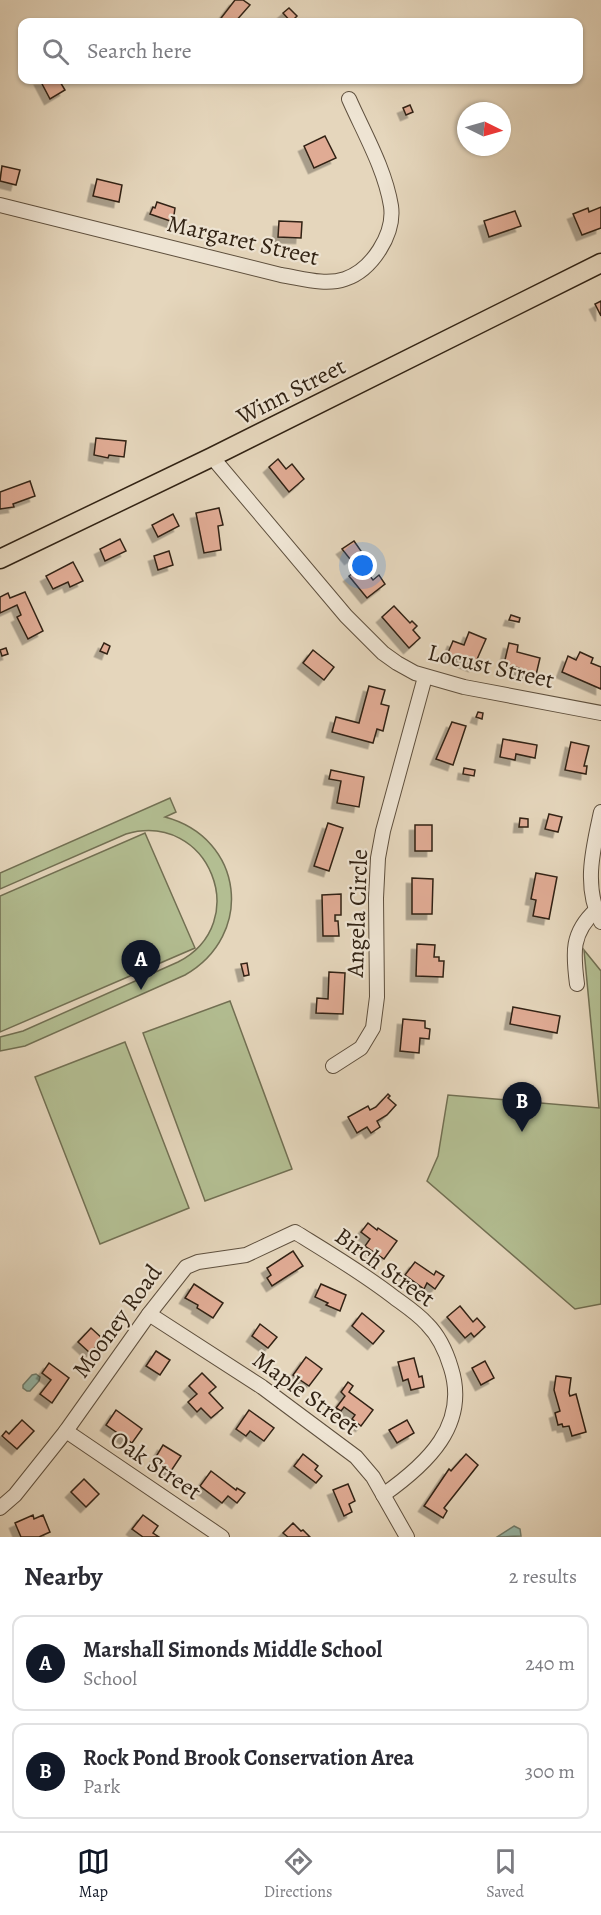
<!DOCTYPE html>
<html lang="en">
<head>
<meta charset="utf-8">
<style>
  :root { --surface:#fff; --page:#f2f2f3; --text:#2b2b33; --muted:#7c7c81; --line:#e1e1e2; --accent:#111827 }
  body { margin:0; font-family:Alegreya,serif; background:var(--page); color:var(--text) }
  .compass { position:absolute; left:457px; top:102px; width:54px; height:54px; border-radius:50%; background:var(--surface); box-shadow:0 2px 4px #0004; rotate:95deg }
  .you { position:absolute; left:363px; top:566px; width:21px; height:21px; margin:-15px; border:4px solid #fff; border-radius:50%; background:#1a73e8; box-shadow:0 0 0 9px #1a73e833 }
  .badge { display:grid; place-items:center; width:39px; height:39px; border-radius:50%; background:var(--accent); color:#fff; font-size:20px; font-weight:700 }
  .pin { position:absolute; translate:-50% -50px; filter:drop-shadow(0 2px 3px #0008) }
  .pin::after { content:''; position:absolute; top:32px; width:21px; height:18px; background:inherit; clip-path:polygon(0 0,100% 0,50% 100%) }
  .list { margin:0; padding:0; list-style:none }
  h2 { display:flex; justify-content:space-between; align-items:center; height:78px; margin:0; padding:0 24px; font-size:26px }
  h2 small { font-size:20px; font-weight:400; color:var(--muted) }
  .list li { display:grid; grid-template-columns:39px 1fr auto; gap:18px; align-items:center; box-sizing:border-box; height:96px; margin:0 12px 12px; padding:0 12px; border:2px solid var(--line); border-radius:12px }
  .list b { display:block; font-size:22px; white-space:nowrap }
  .list p { margin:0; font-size:20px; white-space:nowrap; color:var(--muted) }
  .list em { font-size:20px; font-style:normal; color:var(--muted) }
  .icon { flex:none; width:33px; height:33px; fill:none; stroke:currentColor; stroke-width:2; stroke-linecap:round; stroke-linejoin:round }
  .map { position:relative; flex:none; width:601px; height:1537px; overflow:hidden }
  .search { position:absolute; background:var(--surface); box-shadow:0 2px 4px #0004; left:18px; right:18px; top:18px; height:66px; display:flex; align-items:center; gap:15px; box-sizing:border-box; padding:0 21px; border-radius:12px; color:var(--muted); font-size:22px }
  .sheet { height:294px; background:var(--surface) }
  nav { display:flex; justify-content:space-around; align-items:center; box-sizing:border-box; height:84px; border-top:2px solid var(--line); background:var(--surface); font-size:16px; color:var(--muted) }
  nav a { display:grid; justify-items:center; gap:3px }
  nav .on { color:var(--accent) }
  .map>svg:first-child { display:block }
</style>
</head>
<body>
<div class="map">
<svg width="601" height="1537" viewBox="0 0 601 1537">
  <defs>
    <filter id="shadow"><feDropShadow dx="-5.5" dy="5.5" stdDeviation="0" flood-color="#0004"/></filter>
  </defs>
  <rect width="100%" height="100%" fill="#e5d6bc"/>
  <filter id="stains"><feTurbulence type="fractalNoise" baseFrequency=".00333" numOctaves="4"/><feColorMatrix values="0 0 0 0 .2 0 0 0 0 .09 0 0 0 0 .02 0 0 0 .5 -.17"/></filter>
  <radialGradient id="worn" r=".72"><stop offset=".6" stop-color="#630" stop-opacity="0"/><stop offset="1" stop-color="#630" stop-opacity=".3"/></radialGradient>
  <!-- green -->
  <g fill="#b3be92" stroke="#727053" stroke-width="1.5">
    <path d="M170 798 176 812 165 817C244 838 255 935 185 975L25 1046 0 1051V1037L23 1031 178 962C254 923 209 810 126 834L0 889V873Z"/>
    <polygon points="145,833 195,948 0,1032 0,896"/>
    <polygon points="584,950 601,971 601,1304 575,1309 427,1181 438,1156 448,1095 599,1108"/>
    <polygon points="230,1001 292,1169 205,1201 143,1033"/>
    <polygon points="125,1042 189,1208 100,1244 35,1077"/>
  </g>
  <!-- water -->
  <g fill="#97baab" stroke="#6f7e6f" stroke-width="1.5">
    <polygon points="36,1374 40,1377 39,1381 30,1391 27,1391 23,1388 23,1385 32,1375"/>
    <polygon points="514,1526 520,1529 521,1536 497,1537"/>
  </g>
  <!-- building -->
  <g fill="#e0ab94" stroke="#322314" stroke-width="1.5" filter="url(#shadow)">
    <polygon points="235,0 243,0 250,5 235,22 218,22"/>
    <polygon points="289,8 297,16 291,22 283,13"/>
    <polygon points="40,80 59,80 65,90 50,99"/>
    <polygon points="410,105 413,112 406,115 403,108"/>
    <polygon points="325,136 336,158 314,168 304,146"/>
    <polygon points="2,166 20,170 16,185 0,181"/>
    <polygon points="97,179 122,185 119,202 93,196"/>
    <polygon points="157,202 175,208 173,222 150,214 153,207 155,208"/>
    <polygon points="601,207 601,228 582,235 573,214 588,208 589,212"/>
    <polygon points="515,211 521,226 489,237 484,221"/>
    <polygon points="279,221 302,222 301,238 278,237"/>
    <polygon points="601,301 601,316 595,304"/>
    <polygon points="96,438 126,441 124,457 109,455 108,458 94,455"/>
    <polygon points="278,459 286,469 292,464 304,479 289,492 269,467"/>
    <polygon points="30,481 35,496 13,504 14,507 0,509 0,492"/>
    <polygon points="219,508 223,525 218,526 221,550 204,553 196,513"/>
    <polygon points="173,514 179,526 158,537 152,525"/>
    <polygon points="120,539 126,551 105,561 100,549"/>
    <polygon points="354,541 361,551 350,559 342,549"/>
    <polygon points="169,551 173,565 158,570 154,556"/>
    <polygon points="73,562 83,581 70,587 68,582 53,589 46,576"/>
    <polygon points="362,566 373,580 379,575 385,584 367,598 349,576"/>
    <polygon points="25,592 43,631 28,639 17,617 21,615 17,605 0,613 0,597 8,593 10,598"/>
    <polygon points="394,606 410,623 412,621 417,626 413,630 420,638 409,648 382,617"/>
    <polygon points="511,615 520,618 519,622 509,620"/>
    <polygon points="469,632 486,639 474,666 447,655 453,641 464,645"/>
    <polygon points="104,643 110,646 107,654 100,651"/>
    <polygon points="509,643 518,645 517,652 540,658 536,675 518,671 519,668 504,664"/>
    <polygon points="6,648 8,654 2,656 0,650"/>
    <polygon points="313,650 334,667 324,680 303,663"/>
    <polygon points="580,652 593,658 591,663 601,667 601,689 562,672 568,656 576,660"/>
    <polygon points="369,686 385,690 381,704 389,706 383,731 377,729 373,743 332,732 336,717 359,723"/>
    <polygon points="478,712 483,713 482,719 476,717"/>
    <polygon points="452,722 466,726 453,765 436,759"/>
    <polygon points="503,739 537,745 535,758 516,754 515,760 500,757"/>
    <polygon points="571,742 589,746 584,766 587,766 586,774 565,770"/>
    <polygon points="464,768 475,770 474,776 463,774"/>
    <polygon points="331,770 364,777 359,807 337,803 341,781 329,779"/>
    <polygon points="549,814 562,817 558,832 545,829"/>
    <polygon points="520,818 528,819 528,827 519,827"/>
    <polygon points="328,823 343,828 329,871 314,866"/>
    <rect x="415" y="825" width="17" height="26"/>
    <polygon points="536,873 557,877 549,919 533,916 536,900 531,899"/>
    <polygon points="412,878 433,879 432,914 412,914"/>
    <polygon points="341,894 341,915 335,915 335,921 338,921 339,936 323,936 322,895"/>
    <polygon points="417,944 435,945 434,957 439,957 439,961 444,961 443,977 416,976"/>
    <polygon points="247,963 249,975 244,976 241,964"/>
    <polygon points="329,972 345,973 343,1014 316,1013 317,998 328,999"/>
    <polygon points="513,1007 560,1016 557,1033 510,1024"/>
    <polygon points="403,1019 425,1021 425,1028 430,1029 429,1039 420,1038 419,1053 400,1051"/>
    <polygon points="388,1094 390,1096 388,1098 396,1105 387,1115 377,1121 380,1127 371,1133 367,1127 357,1133 348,1117 368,1106 370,1110 376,1107"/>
    <polygon points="368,1223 377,1230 378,1228 397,1241 384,1259 365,1246 370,1239 361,1232"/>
    <polygon points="293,1251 303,1266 272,1286 267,1278 271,1275 267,1268"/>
    <polygon points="415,1262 434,1275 436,1271 444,1276 435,1289 427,1283 424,1289 405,1275"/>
    <polygon points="194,1284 223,1303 213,1318 197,1308 198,1305 185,1298"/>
    <polygon points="321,1284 346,1295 340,1311 326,1305 328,1303 315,1297"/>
    <polygon points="460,1306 473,1322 477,1318 485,1327 474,1337 471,1333 465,1338 447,1317"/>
    <polygon points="362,1313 384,1331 373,1344 352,1326"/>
    <polygon points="260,1324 277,1337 268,1348 252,1336"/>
    <polygon points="91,1328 103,1339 90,1353 78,1342"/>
    <polygon points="156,1351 170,1360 160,1375 146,1366"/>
    <polygon points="306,1357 322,1369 309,1386 293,1375"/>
    <polygon points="414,1358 419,1377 422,1376 424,1387 411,1390 408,1379 403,1381 398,1362"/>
    <polygon points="485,1361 494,1378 481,1385 472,1368"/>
    <polygon points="49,1363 69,1378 52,1403 40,1394 51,1380 42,1373"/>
    <polygon points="202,1373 216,1387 209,1393 223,1408 211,1418 201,1408 197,1412 188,1402 197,1394 189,1386"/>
    <polygon points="556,1376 571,1378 569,1393 570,1396 576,1394 586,1432 572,1436 569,1426 563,1427 562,1424 558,1425 555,1413 560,1411 554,1390"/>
    <polygon points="348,1382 353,1386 349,1392 373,1410 361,1426 352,1419 355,1415 344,1407 341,1411 336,1408 345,1396 341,1392"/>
    <polygon points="116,1410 142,1429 132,1443 106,1425"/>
    <polygon points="249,1410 274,1428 264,1441 250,1431 246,1436 236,1429"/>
    <polygon points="22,1420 34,1431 17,1449 2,1436 6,1431 9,1434"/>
    <polygon points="407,1420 414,1433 397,1443 389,1430"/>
    <polygon points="163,1445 181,1456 171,1471 154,1460"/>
    <polygon points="303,1454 318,1466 315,1470 322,1476 316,1483 294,1466"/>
    <polygon points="466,1454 478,1465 444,1508 447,1511 443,1518 424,1506 449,1469 451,1471"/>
    <polygon points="211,1471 236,1490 237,1488 245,1493 237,1503 228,1496 222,1503 200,1486"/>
    <polygon points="84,1479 99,1494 86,1507 71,1492"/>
    <polygon points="348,1484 355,1501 349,1504 352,1512 344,1516 333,1490"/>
    <polygon points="33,1515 34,1519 43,1515 50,1532 39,1537 21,1537 15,1523"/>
    <polygon points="143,1515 158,1526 153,1533 159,1537 143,1537 132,1529"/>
    <polygon points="293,1523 301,1531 303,1530 310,1537 288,1537 283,1533"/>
  </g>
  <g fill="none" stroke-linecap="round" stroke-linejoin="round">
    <defs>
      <g id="minor">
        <path d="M0 205 281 275C301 278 325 286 345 279 372 270 395 234 391 206 385 169 364 133 349 99"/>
        <polyline points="212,457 346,616 383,653 397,663 415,673 464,687 601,713"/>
        <path d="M601 812C593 849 583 886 601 922"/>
        <path d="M577 984C573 953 571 933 596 910"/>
        <polyline points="333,1066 361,1048 373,1028 377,997 376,898 378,858 383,831 425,677"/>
        <polyline points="149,1314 262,1387 356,1457 373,1477 407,1537"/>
        <polyline points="66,1431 222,1537"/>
        <path d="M0 1508 15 1495 66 1431 149 1314 186 1267 198 1262 246 1255 295 1232C329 1253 363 1273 395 1298 406 1306 418 1314 427 1324 439 1336 446 1351 451 1368 469 1425 427 1464 383 1495"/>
      </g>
      <polyline id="major" points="0,559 212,457 601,263"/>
    </defs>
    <!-- minor casing -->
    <use href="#minor" stroke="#5f503e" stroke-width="16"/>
    <!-- major casing -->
    <use href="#major" stroke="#322314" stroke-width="21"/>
    <!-- minor -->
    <use href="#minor" stroke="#eee4d3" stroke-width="14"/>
    <!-- major -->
    <use href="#major" stroke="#e5d6bc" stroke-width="18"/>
  </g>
  <g text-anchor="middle" stroke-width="4.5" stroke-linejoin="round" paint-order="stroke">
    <!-- street labels -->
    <g font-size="24" fill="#322314" stroke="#eee4d3">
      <text transform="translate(243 240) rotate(13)" y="8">Margaret Street</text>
      <text transform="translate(291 391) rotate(-27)" y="8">Winn Street</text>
      <text transform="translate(491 666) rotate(13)" y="8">Locust Street</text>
      <text transform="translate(357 913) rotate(-88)" y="8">Angela Circle</text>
      <text transform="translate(385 1267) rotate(36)" y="8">Birch Street</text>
      <text transform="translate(117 1321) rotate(-54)" y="8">Mooney Road</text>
      <text transform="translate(306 1393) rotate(36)" y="8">Maple Street</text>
      <text transform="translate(156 1465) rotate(34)" y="8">Oak Street</text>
    </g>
  </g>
  <rect width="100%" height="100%" filter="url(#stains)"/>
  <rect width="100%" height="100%" fill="url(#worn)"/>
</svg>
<svg class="compass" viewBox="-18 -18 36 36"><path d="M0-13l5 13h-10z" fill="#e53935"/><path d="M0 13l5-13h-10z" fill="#7c7c81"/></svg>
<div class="you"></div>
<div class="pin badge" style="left:141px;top:990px">A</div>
<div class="pin badge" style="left:522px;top:1132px">B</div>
<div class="search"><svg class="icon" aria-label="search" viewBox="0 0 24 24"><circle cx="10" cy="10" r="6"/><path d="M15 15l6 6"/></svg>Search here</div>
</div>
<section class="sheet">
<h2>Nearby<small>2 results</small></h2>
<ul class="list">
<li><span class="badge">A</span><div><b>Marshall Simonds Middle School</b><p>School</p></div><em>240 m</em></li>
<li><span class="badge">B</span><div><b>Rock Pond Brook Conservation Area</b><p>Park</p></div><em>300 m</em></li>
</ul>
</section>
<nav>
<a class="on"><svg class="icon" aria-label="map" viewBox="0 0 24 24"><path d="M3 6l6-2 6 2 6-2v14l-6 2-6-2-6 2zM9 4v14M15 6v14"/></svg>Map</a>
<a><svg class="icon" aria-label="directions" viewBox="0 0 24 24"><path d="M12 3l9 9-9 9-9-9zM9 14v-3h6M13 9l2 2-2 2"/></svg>Directions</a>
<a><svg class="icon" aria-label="saved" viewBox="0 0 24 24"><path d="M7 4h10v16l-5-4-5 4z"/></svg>Saved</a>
</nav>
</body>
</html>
